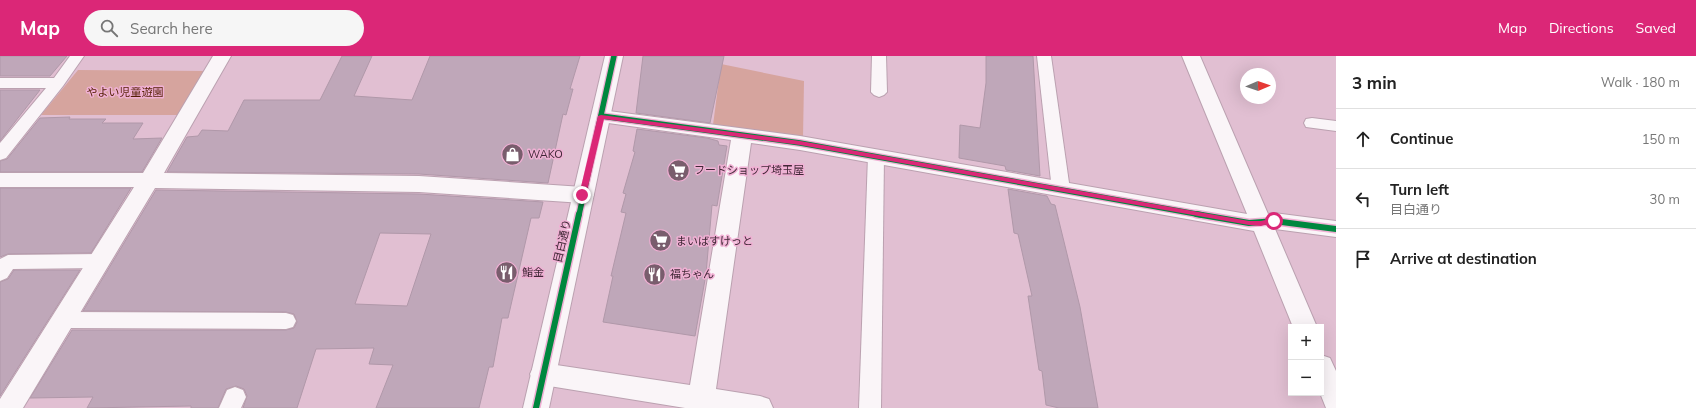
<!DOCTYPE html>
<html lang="en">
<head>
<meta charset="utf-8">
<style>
  :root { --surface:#fff; --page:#f6f6f6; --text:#222; --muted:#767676; --line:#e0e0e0; --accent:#db2777 }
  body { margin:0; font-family:Mulish,"Noto Sans JP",sans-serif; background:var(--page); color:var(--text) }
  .controls { position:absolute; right:12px; bottom:12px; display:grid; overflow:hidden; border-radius:0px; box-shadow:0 4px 16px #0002 }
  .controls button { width:36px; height:36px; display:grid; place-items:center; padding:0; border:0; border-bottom:1px solid var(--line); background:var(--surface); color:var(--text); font:20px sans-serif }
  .compass { position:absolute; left:1240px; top:12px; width:36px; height:36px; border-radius:50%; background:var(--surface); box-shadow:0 4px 16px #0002; rotate:88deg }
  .stop { position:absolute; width:12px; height:12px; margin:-9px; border:3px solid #db2777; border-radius:50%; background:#fff }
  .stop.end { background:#db2777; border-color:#fff; box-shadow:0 1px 4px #0008 }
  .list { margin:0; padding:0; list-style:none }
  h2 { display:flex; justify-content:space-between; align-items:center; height:52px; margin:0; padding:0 16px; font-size:17px }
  h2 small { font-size:13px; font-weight:400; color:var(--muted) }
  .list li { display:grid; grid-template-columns:26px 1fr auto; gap:12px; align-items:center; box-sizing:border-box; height:60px; padding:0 16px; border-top:1px solid var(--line) }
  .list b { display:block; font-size:15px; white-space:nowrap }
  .list p { margin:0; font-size:13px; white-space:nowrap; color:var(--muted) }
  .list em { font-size:13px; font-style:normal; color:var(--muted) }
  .icon { flex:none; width:22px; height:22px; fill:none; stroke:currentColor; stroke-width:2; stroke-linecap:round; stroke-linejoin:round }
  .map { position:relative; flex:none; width:1336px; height:352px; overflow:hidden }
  header { display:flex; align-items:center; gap:24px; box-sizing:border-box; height:56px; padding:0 20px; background:var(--accent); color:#fff }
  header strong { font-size:19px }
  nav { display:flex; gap:22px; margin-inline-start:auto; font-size:14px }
  .search { width:280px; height:36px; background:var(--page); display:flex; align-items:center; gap:10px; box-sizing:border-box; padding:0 14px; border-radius:22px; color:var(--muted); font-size:15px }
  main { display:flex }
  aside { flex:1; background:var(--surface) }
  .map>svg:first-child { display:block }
</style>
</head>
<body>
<header>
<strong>Map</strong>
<div class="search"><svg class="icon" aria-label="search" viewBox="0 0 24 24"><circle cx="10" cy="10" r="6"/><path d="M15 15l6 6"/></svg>Search here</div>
<nav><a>Map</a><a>Directions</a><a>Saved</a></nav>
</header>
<main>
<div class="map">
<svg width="1336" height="352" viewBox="0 0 1336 352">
  <rect width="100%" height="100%" fill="#e1bfd2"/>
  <!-- green -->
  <g fill="#d6a49e">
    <polygon points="721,8 804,25 803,82 713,69"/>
    <polygon points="78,14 208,15 180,59 41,59"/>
  </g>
  <!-- building -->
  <g fill="#bfa7b9" stroke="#b098a9" fill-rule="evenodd">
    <polygon points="0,0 67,0 50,20 0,20"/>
    <polygon points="342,0 372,0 354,40 412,44 430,0 580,0 570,33 573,33 566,59 563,58 548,127 419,118 167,116 187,81 198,80 202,74 228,75 244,44 320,44"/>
    <polygon points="643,0 724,0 710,67 636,57"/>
    <polygon points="986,0 1033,0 1040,120 1006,114 1005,110 959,102 960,69 980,72 986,27"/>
    <polygon points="0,34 40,34 0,85"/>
    <polygon points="70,61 69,63 106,63 102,67 143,67 133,83 162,82 142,116 0,116 0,105 7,103 40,62"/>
    <polygon points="637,73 707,82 718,85 719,89 727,90 717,150 712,149 706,218 695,280 603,266 613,220 611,220 626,157 621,156 626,138 623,137 635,96 633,95"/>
    <polygon points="0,132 131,132 91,197 8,198 0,201"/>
    <polygon points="1008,133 1047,140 1051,148 1055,149 1080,251 1098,352 1059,352 1046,349 1042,315 1039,314 1028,240 1032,240 1018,178 1014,177"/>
    <path d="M156 134 419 138 543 146 539 162H531L508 262H502L493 311H489L479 352H376L393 309 369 308 374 292 316 293 297 352H243L247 340 244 333 236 330 226 333 218 352H191V350L87 352 93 341 30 342 72 274H286L294 272 297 266 294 258 286 256 83 255ZM380 177 431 178 407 250 355 248Z"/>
    <polygon points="14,214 80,214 0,340 0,226 8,223"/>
  </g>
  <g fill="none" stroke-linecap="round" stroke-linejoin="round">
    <defs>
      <g id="service">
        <polygon points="70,0 84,0 63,30 6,102 0,104 0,87 46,32 0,32 0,22 54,22"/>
        <polygon points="872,0 886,0 887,36 884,39 879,41 874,39 871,36"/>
        <polygon points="1037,0 1051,0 1070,134 1067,138 1061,140 1055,138 1052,134"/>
        <polygon points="1312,62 1336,65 1336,75 1306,71 1304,67 1306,63"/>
        <polygon points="876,94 882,96 884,100 881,352 859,352 868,100 870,96"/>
        <polygon points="100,198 107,200 109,205 107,210 100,212 13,213 7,222 0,225 0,203 8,199"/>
        <polygon points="64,256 286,257 293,259 296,265 293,271 286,273 64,272 57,270 54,264 57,258"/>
        <polygon points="235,331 243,334 246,341 241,352 219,352 227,334"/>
      </g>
      <g id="minor">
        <polygon points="213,0 231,0 164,117 419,120 583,131 590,134 594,139 590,144 583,147 419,136 155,132 23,352 0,352 0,343 134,131 0,131 0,117 143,117"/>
        <polygon points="1182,0 1200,0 1268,158 1274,157 1336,165 1336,181 1275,173 1317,271 1293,271 1254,175 800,94 751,87 716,333 760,340 769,343 773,352 685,352 543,329 534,326 530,318 534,310 543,307 690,329 731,84 601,66 594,64 591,60 594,56 601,54 800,80 1247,158"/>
        <polygon points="1321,299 1330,302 1336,315 1336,352 1326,352 1320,337 1321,337"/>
      </g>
      <polygon id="primary" points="605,0 623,0 549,352 523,352"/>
    </defs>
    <!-- service casing -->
    <use href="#service" stroke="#bba1b0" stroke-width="2"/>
    <!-- minor casing -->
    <use href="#minor" stroke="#bba1b0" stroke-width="2"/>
    <!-- primary casing -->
    <use href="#primary" stroke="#bba1b0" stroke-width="2"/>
    <!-- service -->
    <use href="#service" fill="#faf5f8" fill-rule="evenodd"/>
    <!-- minor -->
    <use href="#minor" fill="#faf5f8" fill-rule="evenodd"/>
    <!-- primary -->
    <use href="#primary" fill="#faf5f8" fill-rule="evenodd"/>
    <defs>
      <g id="cycleway-far1">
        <polyline points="601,60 800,87 1202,159"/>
        <polyline points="579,159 614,0"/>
      </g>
      <g id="cycleway">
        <polyline points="1196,158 1249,167 1274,165 1336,173"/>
        <polyline points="536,352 579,158"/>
      </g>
    </defs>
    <!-- cycleway-far1 casing -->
    <use href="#cycleway-far1" stroke="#f0b0d4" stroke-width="8"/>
    <!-- cycleway casing -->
    <use href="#cycleway" stroke="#f0b0d4" stroke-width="9"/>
    <!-- cycleway-far1 -->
    <use href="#cycleway-far1" stroke="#00873e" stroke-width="5.5"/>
    <!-- cycleway -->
    <use href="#cycleway" stroke="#00873e" stroke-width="6"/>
  </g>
  <!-- route -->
  <polygon fill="#db2777" points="601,59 800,85 1249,165 1261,165 1274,162 1278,165 1261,170 1249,169 800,89 604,63 586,139 582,141 579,139 598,60"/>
  <!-- icons -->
  <defs>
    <symbol id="shop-disc" viewBox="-11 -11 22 22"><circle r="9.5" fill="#795d6d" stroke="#f0b0d4"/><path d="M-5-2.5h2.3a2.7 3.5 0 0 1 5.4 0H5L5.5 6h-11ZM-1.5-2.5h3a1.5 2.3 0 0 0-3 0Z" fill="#fff"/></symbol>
    <symbol id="supermarket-disc" viewBox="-11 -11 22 22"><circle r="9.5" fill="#795d6d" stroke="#f0b0d4"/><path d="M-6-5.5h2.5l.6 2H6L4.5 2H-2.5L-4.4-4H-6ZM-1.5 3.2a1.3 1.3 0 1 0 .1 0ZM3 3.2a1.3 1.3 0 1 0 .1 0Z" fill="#fff"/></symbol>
    <symbol id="restaurant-disc" viewBox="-11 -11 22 22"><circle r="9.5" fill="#795d6d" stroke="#f0b0d4"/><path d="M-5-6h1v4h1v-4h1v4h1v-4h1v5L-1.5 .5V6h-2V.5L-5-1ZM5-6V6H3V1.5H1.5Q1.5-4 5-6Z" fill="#fff"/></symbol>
  </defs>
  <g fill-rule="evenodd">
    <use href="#shop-disc" x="500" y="86" width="25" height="25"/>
    <use href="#supermarket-disc" x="666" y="102" width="25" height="25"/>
    <use href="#supermarket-disc" x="648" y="172" width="25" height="25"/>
    <use href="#restaurant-disc" x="494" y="204" width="25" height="25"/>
    <use href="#restaurant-disc" x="642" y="206" width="25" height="25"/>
  </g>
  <g text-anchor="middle" stroke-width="3" stroke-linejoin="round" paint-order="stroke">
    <!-- park labels -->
    <g font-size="11" fill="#531e02" stroke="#f0b0d4">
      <text x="125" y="40">やよい児童遊園</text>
    </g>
    <!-- poi labels -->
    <g font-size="11" fill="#412837" stroke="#f0b0d4" text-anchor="start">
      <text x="528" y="102">WAKO</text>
      <text x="694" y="118">フードショップ埼玉屋</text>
      <text x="676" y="189">まいばすけっと</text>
      <text x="522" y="220">鮨金</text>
      <text x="670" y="222">福ちゃん</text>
    </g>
    <!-- street labels -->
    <g font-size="11" fill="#412837" stroke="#f0b0d4">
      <text transform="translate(562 185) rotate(-77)" y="4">目白通り</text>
    </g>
  </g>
</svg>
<div class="controls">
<button>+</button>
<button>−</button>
</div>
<svg class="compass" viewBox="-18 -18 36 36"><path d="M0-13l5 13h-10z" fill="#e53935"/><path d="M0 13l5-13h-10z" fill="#767676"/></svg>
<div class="stop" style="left:1274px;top:165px"></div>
<div class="stop end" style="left:582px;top:139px"></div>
</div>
<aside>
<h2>3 min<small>Walk · 180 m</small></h2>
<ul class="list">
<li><svg class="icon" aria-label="ahead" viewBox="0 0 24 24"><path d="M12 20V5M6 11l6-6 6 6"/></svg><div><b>Continue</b></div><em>150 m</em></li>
<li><svg class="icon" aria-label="left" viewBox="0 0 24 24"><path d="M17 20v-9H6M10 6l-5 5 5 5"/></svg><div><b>Turn left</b><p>目白通り</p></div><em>30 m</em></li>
<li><svg class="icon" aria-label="arrive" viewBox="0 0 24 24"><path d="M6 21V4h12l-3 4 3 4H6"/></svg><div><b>Arrive at destination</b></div></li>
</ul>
</aside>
</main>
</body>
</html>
